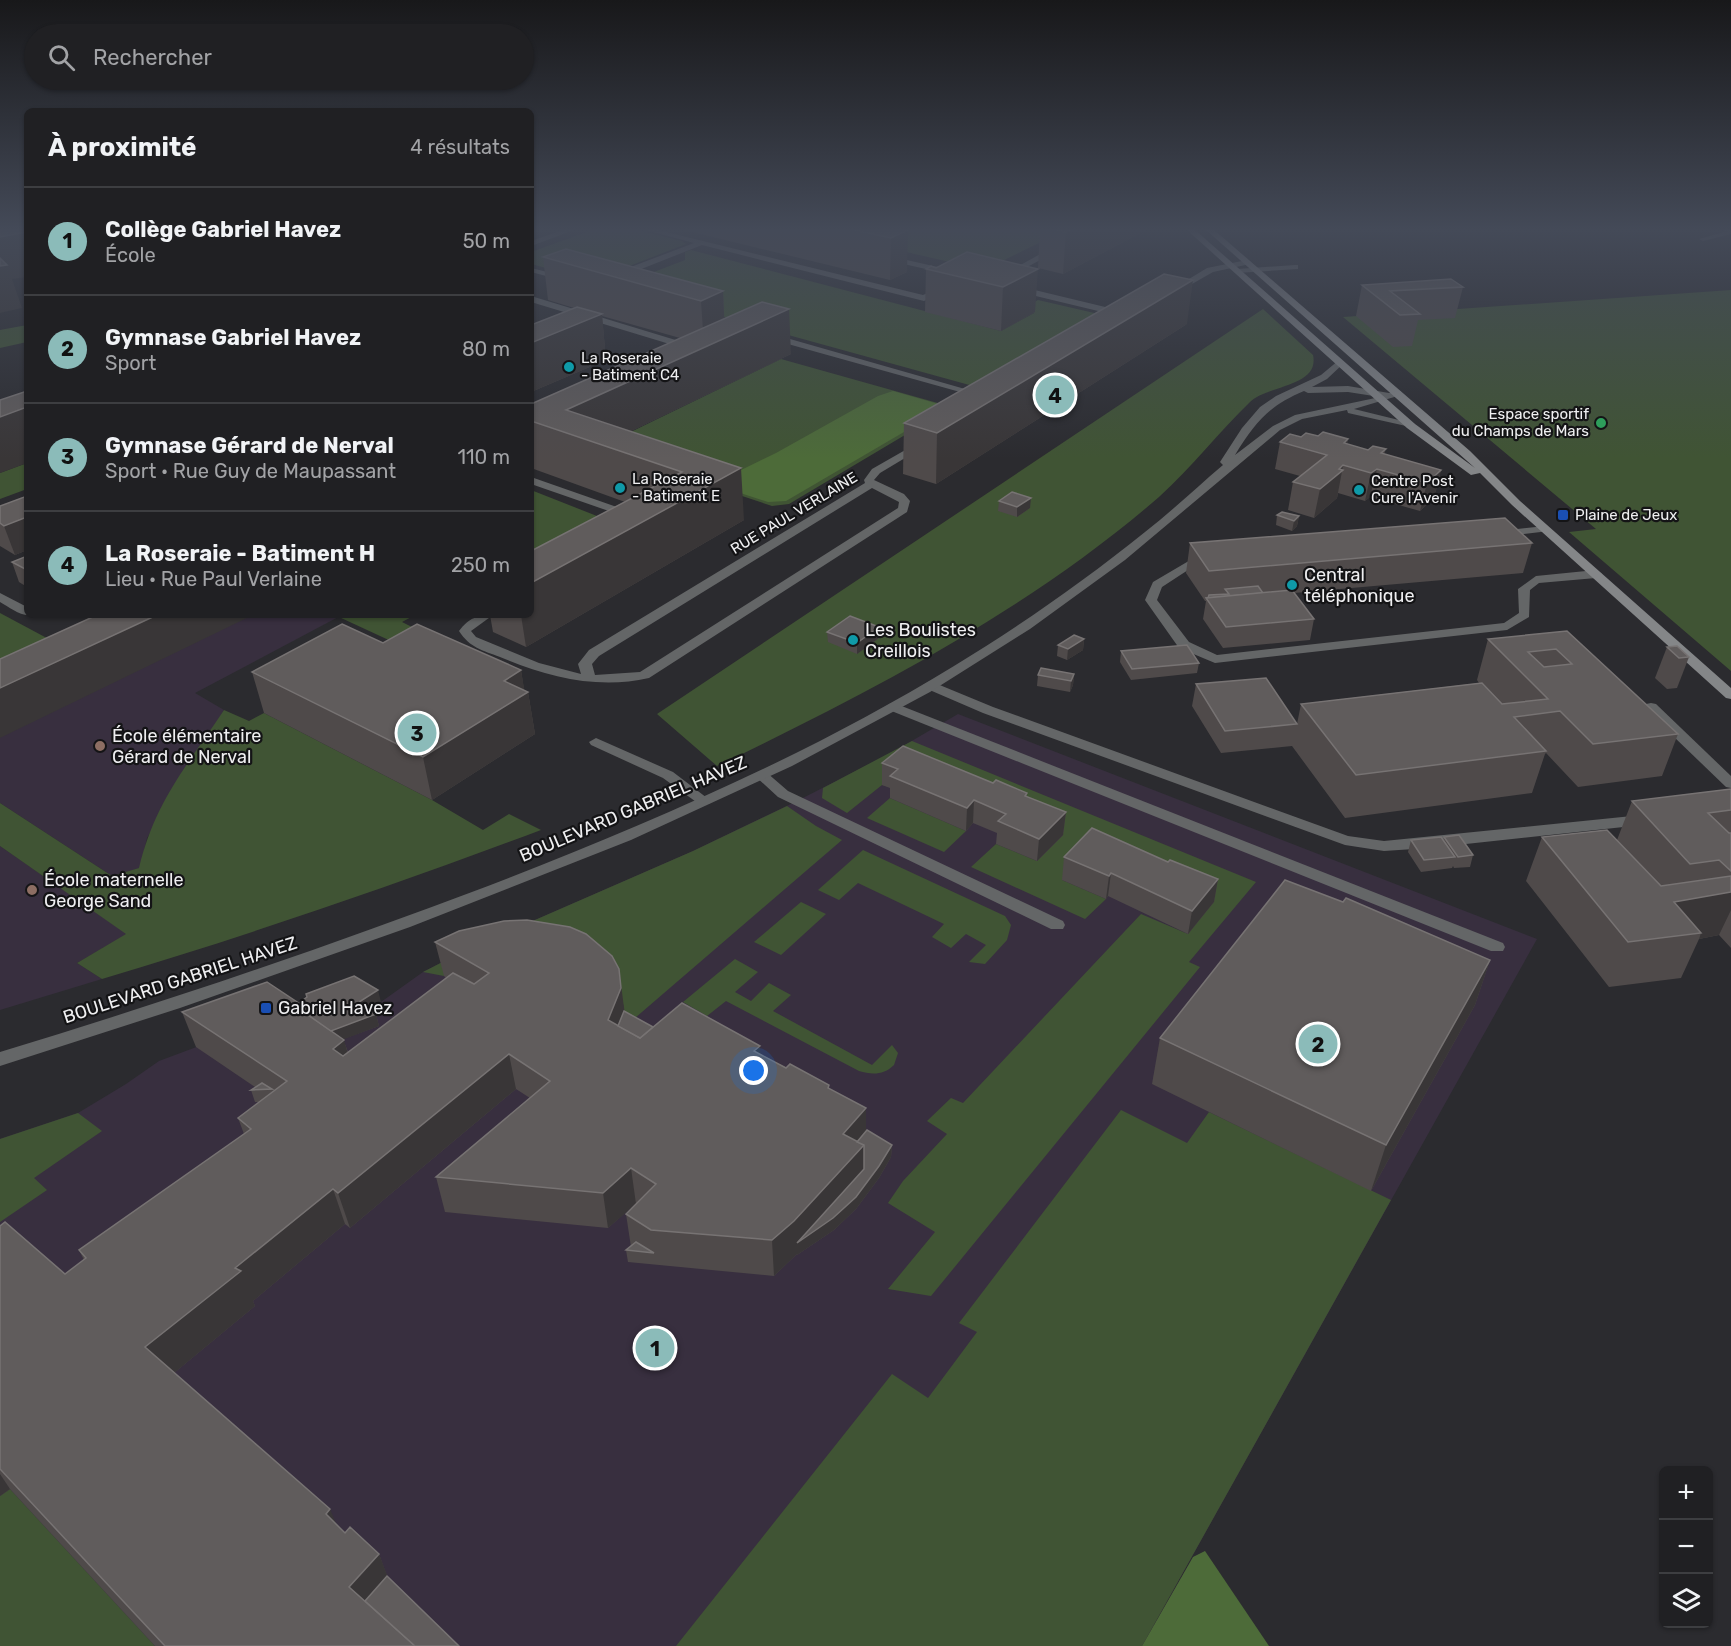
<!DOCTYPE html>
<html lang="fr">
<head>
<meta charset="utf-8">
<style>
  :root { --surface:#202023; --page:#2d2d30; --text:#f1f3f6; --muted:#a2a3a6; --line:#3d3e41; --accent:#8bbbb9 }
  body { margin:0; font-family:Rubik,sans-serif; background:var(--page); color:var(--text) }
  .controls { position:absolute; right:18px; bottom:18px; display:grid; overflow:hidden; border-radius:9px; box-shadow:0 2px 4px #0004 }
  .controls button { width:54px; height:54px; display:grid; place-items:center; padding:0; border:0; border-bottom:2px solid var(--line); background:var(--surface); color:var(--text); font:30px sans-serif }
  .you { position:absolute; left:754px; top:1071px; width:21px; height:21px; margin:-15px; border:4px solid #fff; border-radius:50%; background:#1a73e8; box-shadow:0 0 0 9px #1a73e833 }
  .badge { display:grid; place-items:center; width:39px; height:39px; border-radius:50%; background:var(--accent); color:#111; font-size:20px; font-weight:700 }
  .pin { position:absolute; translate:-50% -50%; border:3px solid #fff; box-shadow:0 2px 6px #0006 }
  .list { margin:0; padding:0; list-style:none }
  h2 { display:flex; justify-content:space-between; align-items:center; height:78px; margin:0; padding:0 24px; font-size:26px }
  h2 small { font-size:20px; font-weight:400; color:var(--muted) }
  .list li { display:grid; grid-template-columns:39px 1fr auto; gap:18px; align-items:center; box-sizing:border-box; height:108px; padding:0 24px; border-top:2px solid var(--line) }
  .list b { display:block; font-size:22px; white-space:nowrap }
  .list p { margin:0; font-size:20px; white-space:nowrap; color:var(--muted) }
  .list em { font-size:20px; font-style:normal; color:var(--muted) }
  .icon { flex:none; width:33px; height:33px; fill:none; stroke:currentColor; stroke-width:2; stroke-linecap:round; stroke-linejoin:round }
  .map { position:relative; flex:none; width:1731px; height:1646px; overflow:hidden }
  .search { position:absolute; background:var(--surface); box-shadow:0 2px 4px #0004; left:24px; top:24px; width:510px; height:66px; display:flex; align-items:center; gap:15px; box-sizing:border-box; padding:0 21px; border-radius:33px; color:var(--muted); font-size:22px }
  .panel { position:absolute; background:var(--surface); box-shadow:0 2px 4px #0004; left:24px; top:108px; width:510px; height:510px; border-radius:9px }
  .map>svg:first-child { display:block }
</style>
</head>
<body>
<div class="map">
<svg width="1731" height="1646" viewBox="0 0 1731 1646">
  <rect width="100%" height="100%" fill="#2b2b2f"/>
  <!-- education -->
  <g fill="#382f3f">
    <polygon points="179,615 342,615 195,693 224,710 147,838 140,868 112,876 0,803 0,699"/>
    <polygon points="958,714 1537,939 1142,1646 0,1646 0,1139 78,1113 126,1084 159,1061 357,987 381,1002 423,972 464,951 693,851 797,801 891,753"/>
    <polygon points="0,846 127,934 77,963 102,979 0,1010"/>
  </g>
  <!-- green -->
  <g fill="#405434">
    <polygon points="595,229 633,229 682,241 686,244 601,277 588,279 531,264 531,252"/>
    <polygon points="849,229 1067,229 984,270 833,235"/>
    <polygon points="691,250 1001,331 1034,313 1022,309 1038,300 1103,315 973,386 615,287 685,260 685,252"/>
    <polygon points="1731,290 1731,671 1569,532 1596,529 1343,317"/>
    <path d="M1263 309 1313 355C1320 387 1267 385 1250 402 1219 432 1192 467 1159 497 1027 611 873 691 717 766L657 714Z"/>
    <polygon points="27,325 27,342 0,348 0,330"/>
    <polygon points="781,359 952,407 789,504 772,506 736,494 573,460"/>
    <polygon points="27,463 27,489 0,499 0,473"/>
    <polygon points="531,490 602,518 531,555"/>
    <polygon points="0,613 86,659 0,699"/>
    <polygon points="342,615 415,615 402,622 416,629 393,642 339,617"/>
    <path d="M224 710 249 721 264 713 432 800 483 830 509 814 541 830C395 885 252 934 102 979L77 963 126 934 0 846V803L112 876 139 868C155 801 187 766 224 710Z"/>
    <polygon points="912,741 1256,882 1189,962 1200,967 931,1296 888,1289 935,1232 888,1203 903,1181 947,1134 927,1121 951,1098 963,1103 1141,914 1188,934 1213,902 1062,880 1106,899 1085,919 971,867 996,844 1037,861 1063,835 882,785 847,813 822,798 823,788"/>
    <polygon points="890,798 966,831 944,852 867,818"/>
    <polygon points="787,806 816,826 842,840 635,1018 625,1016 623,1004 466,966 444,976 423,972 464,951 693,851"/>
    <polygon points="863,850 1005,916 1011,925 1007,940 985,964 969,962 986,945 966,934 951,948 932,937 944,924 858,883 839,900 818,890"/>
    <polygon points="801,902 826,914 781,955 754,942"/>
    <path d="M735 959 758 972 735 992 751 1001 769 983 791 995 773 1011 872 1065 892 1045 898 1053 894 1065C884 1075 872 1075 859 1071L726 1001 707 1016 683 1002Z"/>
    <polygon points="1121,1110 1187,1143 1209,1112 1391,1200 1142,1646 676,1646 892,1374 928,1398 977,1332 959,1323"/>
    <polygon points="78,1113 102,1131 34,1178 47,1190 0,1222 0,1139"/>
    <polygon points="10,1489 155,1646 0,1646 0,1496"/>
  </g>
  <!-- forest -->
  <g fill="#4d6b39">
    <polygon points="893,391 942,405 933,415 786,501 768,502 734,491 737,472 776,453 878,396"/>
    <polygon points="1205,1551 1269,1646 1142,1646 1193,1557"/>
  </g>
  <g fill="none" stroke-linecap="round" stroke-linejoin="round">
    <!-- lane -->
    <g fill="#646667" fill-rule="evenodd">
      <polygon points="1731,230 1731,234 1703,241 1699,239"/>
      <polygon points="1295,265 1298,265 1298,269 1237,273 1233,271 1237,269"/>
      <polygon points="1545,526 1551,529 1549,531 1500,537 1494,534 1500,531"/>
      <polygon points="1204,552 1210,555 1208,557 1162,587 1157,600 1189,642 1217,655 1504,623 1519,613 1518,589 1536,576 1596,570 1602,574 1596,578 1539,583 1530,590 1529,617 1507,630 1215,663 1179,648 1145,600 1153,582"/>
      <path d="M0 593 27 607V615H30C20 616 9 607 0 602Z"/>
      <polygon points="930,681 993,707 1348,836 1384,841 1642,815 1649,820 1642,825 1429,848 1384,851 1345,845 983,713 925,688 923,685"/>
      <polygon points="894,703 1503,943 1505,947 1503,951 1491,951 889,710 887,707 889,704"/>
      <polygon points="1651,703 1656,704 1731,776 1731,788 1726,787 1646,710 1644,707 1646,704"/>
      <polygon points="596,738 673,772 711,801 709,804 699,804 663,778 591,745 589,742"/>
      <polygon points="761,771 766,772 788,791 1063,921 1065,925 1063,929 1051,929 778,797 754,775"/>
    </g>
    <!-- street -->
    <g fill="#646667" fill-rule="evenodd">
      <polygon points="566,229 577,229 531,246 531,241"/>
      <polygon points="642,229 654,229 923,295 941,287 948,289 924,301 702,245 621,277 615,277 615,273 694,243"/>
      <polygon points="1053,247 1060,249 1011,276 1004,274"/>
      <polygon points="889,256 951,270 952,272 948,274 886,260 885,258"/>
      <polygon points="1247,260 1251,262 1250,264 1213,272 1178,292 1171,290 1207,268"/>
      <polygon points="531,268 568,277 569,279 565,281 531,272"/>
      <polygon points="1018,286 1126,312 1127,314 1123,317 1015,291 1014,289"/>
      <polygon points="531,296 692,345 694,347 686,349 531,302"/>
      <polygon points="770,335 776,335 986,395 978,397 770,339"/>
      <path d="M1339 360 1344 363 1327 379 1312 387 1348 386 1389 393 1401 391V395L1354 409 1415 424V428L1348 413 1347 410 1302 419 1280 430 1125 560 1030 629 930 692 792 766 631 840 410 927 180 1008 0 1066V1052C165 1002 327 947 488 886 648 824 807 756 954 666 1020 626 1084 581 1145 532 1172 511 1197 487 1223 465L1220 462 1242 428 1260 407 1276 396 1321 375ZM1304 391 1308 393 1348 392 1380 397 1295 415 1273 426 1235 455C1255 423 1268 406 1304 391Z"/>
      <path d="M921 441 926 444 925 446 880 473 874 480 904 494 910 501 907 512 649 678C598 690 547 677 500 657 482 650 470 648 459 631 469 618 477 615 493 615L471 631 476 637 539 663 581 674 578 664 589 650 865 483 864 480 872 469ZM872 488 899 502 898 508 640 672 595 675 592 664 599 656Z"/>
      <polygon points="531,477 634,513 636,515 630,518 626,517 531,484"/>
    </g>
    <!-- secondary -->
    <g fill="#848688" fill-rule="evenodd">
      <polygon points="1186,229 1194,229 1415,424 1475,468 1205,229 1213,229 1470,451 1520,501 1731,688 1731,699 1726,698 1512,505 1480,473 1471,475 1407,428"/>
      <polygon points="1721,229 1731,229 1731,233"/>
    </g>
  </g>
  <!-- wall -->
  <g fill="#4f4a4a">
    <polygon points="680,229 901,229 907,272 890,280"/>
    <polygon points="1040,229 1148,229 1063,274 1038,268"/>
    <polygon points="967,252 1035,312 1001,331 925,312 926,269 936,268"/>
    <polygon points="543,257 723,291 724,318 791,354 631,431 744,520 526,647 493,632 490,615 531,615 625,502 531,468 531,404 680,338 602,316 606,360 531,392 531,325 574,308 548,300"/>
    <polygon points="1362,285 1463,287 1455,318 1418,320 1412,346 1393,347 1356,316"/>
    <polygon points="1187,324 936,484 903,474 904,423"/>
    <polygon points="1318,436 1348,439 1347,444 1368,450 1386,449 1384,454 1441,470 1434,498 1420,511 1370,497 1365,501 1338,493 1337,498 1314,518 1288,510 1293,482 1300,476 1275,469 1280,442 1301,437"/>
    <polygon points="27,496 27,550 15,555 0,546 0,506"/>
    <polygon points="999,501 1030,508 1017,517 998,511"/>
    <polygon points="1277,515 1299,516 1297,526 1292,531 1276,525"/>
    <polygon points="1190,543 1532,543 1523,573 1294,593 1314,619 1310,640 1223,648 1203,619 1206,601 1205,601 1186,573"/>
    <polygon points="27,556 27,587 19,582 12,562"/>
    <polygon points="879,627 879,638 857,654 828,642 827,632"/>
    <polygon points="1567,631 1678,734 1662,776 1578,787 1546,753 1545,754 1532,793 1345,818 1292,746 1221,753 1192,706 1196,684 1297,724 1301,704 1479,683 1477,680 1488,639"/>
    <polygon points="1084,639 1083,650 1067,660 1057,656 1058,645"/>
    <polygon points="1667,647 1689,657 1677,688 1667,689 1655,678"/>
    <polygon points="1121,651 1199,663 1197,673 1131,680 1120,662"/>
    <polygon points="521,670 524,690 528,692 535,734 432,800 264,713 252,672"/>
    <polygon points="1074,674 1073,685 1070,692 1037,686 1038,675"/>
    <polygon points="882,763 993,783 1027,793 1027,797 1066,812 1063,835 1037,861 996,844 997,833 973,823 966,831 890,798 890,788 882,785"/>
    <polygon points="1731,789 1731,948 1719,935 1699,939 1681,978 1609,987 1526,881 1542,837 1617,840 1632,801"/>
    <polygon points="1444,837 1473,855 1470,867 1454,868 1453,866 1452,868 1421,872 1408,852 1411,840 1443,840"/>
    <polygon points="1064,857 1168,862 1218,879 1214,902 1188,934 1108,896 1106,899 1062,880"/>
    <polygon points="435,942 624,1011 653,1027 760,1054 829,1089 866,1132 892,1145 891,1157 879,1178 856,1209 834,1230 797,1255 797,1254 774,1276 628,1262 626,1250 631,1247 626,1214 635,1204 608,1228 445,1212 436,1177 530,1098 516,1089 350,1228 345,1224 253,1301 255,1306 174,1373 345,1533 379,1554 387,1576 459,1646 155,1646 10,1489 0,1496 0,1226 65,1274 84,1260 79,1250 244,1134 238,1118 259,1102 255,1102 251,1090 255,1087 196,1047 182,1012 299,1003 381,1002 370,1009 376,1014 379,1026 343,1039 348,1052 446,978 444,976"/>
    <polygon points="1490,960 1475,1005 1371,1191 1152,1084 1160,1038"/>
  </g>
  <!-- shaded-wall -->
  <g fill="#393637">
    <polygon points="1073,229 1148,229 1063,274 1066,232"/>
    <polygon points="908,230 907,272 890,280 891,238"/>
    <polygon points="27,232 27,277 12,279 22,308 0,313 0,237"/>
    <polygon points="1038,269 1035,312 1001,331 1003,287"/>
    <polygon points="1193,280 1187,324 936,484 937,433"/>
    <polygon points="723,291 725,335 704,345 701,301"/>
    <polygon points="789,309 791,354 602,445 566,410"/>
    <polygon points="602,314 606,360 531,392 531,343"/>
    <polygon points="27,407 27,463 0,473 0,417"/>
    <polygon points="1348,439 1337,498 1314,518 1320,489 1344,443"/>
    <polygon points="741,468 744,520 526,647 521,615 531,615 531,583"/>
    <polygon points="1377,469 1370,497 1365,501 1371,473"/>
    <polygon points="1441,470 1434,498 1420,511 1427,483"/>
    <polygon points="1031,498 1030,508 1017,517 1017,507"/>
    <polygon points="1299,516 1297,526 1292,531 1294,521"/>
    <polygon points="27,517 27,550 15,555 4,526"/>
    <polygon points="157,615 253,615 0,738 0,688"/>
    <polygon points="879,627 879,638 857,654 857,643"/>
    <polygon points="1084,639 1083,650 1067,660 1068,649"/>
    <polygon points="521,670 525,694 528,692 535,734 432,800 423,757 504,681"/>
    <polygon points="1074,674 1073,685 1070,692 1071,681"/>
    <polygon points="974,800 973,823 966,831 967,808"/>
    <polygon points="1066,812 1063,835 1037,861 1039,839"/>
    <polygon points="1111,873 1108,896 1106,899 1109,876"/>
    <polygon points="1218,879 1214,902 1188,934 1192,911"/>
    <polygon points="1731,892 1731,910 1719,935 1699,939 1701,933 1674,902"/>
    <polygon points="1490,960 1475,1005 1371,1191 1386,1145"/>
    <polygon points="619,969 626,1023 611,1043 608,1020"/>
    <polygon points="378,990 381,1002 363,1014 359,1002"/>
    <polygon points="376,1014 379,1026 318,1049 315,1037"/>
    <polygon points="344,1040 354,1075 333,1049"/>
    <polygon points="760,1046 762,1077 754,1051"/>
    <polygon points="509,1054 516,1089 350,1228 338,1193"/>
    <polygon points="866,1108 866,1144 892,1145 891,1157 879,1178 856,1209 834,1230 797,1255 797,1254 774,1276 772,1240 843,1134"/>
    <polygon points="631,1168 636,1204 608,1228 603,1193"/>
    <polygon points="333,1189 345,1224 253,1301 255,1306 162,1383 145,1347 235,1268"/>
    <polygon points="0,1474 10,1489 0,1496"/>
    <polygon points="330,1509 344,1543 326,1514"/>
    <polygon points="379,1554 392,1588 366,1616 349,1587"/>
  </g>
  <!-- building -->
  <g fill="#605c5c" stroke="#777373" stroke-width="1.5" fill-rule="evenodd">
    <polygon points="0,229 27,229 27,232 0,237"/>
    <polygon points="850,229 901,229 908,230 891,238"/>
    <polygon points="1051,229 1073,229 1066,232"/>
    <polygon points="566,249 723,291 701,301 543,257"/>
    <polygon points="967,252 1038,269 1003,287 926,269 931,266 936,268"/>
    <polygon points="0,258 7,265 0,266"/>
    <polygon points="1164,274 1193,280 937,433 904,423"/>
    <polygon points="1451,279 1463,287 1390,291 1420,314 1400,315 1362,285"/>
    <polygon points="762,302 789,309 566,410 741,468 531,583 531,551 682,472 531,421 531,404"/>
    <polygon points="577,307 602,314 531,343 531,325"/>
    <polygon points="27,391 27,407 0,417 0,400"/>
    <polygon points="1323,432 1348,439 1344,443 1368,450 1373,446 1386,449 1381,453 1441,470 1427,483 1377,469 1371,473 1343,465 1339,469 1343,470 1320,489 1293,482 1327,455 1280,442 1290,434 1301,437 1306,433 1318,436"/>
    <polygon points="1012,492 1031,498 1017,507 999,501"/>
    <polygon points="27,496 27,517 4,526 0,523 0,506"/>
    <polygon points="1282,512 1299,516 1294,521 1277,515"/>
    <polygon points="1505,518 1532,543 1209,571 1190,543"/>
    <polygon points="27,556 27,570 12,562"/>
    <polygon points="1258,586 1263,593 1208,598 1209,595 1229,594 1225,589"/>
    <polygon points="1292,590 1314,619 1226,627 1206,598"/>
    <polygon points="97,615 157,615 0,688 0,659"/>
    <polygon points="850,616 879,627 857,643 827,632"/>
    <polygon points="342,624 383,643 417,624 521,670 504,681 528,692 423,757 252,672"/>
    <path d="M1567 631 1678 734 1593 744 1560 711 1514 717 1546 751 1356 775 1301 704 1482 683 1502 704 1548 699 1488 639ZM1556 649 1572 664 1544 667 1528 652Z"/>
    <polygon points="1074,635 1084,639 1068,649 1058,645"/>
    <polygon points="1187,645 1199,663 1132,669 1121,651"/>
    <polygon points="1677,646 1689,657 1679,658 1667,647"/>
    <polygon points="1041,668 1074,674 1071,681 1038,675"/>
    <polygon points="1266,678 1297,724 1225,731 1196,684"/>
    <polygon points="903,746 993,783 996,780 1010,786 1027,793 1025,796 1066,812 1039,839 998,821 1006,814 974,800 967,808 890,776 898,769 882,763"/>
    <polygon points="1731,789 1731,810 1708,813 1729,833 1731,833 1731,871 1719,860 1690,864 1632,801"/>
    <polygon points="1092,828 1168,862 1170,860 1218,879 1192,911 1111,873 1109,876 1064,857"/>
    <polygon points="1607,830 1661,886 1731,876 1731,892 1674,902 1701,933 1628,942 1542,837"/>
    <polygon points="1459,835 1473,855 1458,857 1444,837"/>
    <polygon points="1441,837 1455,857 1424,860 1411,840"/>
    <polygon points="1285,880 1343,902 1346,898 1490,960 1386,1145 1160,1038"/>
    <polygon points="527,920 570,927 586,934 612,956 619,969 621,988 608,1020 640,1038 682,1003 760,1046 754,1051 786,1068 790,1064 829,1085 828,1088 866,1108 843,1134 864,1145 794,1221 772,1240 651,1230 626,1214 656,1184 631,1168 603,1193 436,1177 550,1081 509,1054 338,1193 333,1189 235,1268 241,1271 145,1347 330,1509 326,1514 345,1533 350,1527 379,1554 349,1587 415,1646 165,1646 0,1469 0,1226 5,1222 65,1274 86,1258 79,1250 251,1129 238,1118 287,1081 182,1012 267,982 306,1008 307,1014 344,1040 333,1049 343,1056 453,973 474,984 489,973 435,942 459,931 504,921"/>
    <polygon points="354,976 378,990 359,1002 376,1014 331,1031 308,1015 306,1008 299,1003 307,997 306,994"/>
    <polygon points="624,1011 653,1027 640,1038 618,1026"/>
    <polygon points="262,1083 272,1089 251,1090"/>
    <polygon points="867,1130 892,1145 879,1166 856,1197 833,1218 797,1243 864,1169 864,1145 857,1142"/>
    <polygon points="636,1242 654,1253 626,1250"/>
    <polygon points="387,1576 459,1646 415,1646 365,1601"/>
  </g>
  <!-- sky -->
  <linearGradient id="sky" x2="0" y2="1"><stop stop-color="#18181a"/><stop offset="0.5" stop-color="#444a58"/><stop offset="1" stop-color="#444a58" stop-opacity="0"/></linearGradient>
  <rect width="1731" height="459" fill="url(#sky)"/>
  <!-- markers -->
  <g fill="#0f9aa8" stroke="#141416" stroke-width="2">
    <circle cx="569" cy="367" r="6"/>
    <circle cx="620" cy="488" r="6"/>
    <circle cx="1359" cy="490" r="6"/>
    <circle cx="1292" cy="585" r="6"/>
    <circle cx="853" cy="640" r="6"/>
  </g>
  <circle fill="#2e9e5b" stroke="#141416" stroke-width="2" cx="1601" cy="423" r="6"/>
  <g fill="#1a4fb4" stroke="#141416" stroke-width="2">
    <rect x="1557" y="509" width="12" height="12" rx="3"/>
    <rect x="260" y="1002" width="12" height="12" rx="3"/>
  </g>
  <g fill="#8d6e63" stroke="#141416" stroke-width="2">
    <circle cx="100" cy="746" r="6"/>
    <circle cx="32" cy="890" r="6"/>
  </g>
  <g text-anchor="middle" stroke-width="4.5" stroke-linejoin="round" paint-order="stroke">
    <!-- far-poi labels -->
    <g font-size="15" fill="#efeff1" stroke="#141416" text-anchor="start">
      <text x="581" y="363">La Roseraie<tspan x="581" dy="17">- Batiment C4</tspan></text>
      <text x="1589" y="419" text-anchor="end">Espace sportif<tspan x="1589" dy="17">du Champs de Mars</tspan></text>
      <text x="632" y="484">La Roseraie<tspan x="632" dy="17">- Batiment E</tspan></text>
      <text x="1371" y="486">Centre Post<tspan x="1371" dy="17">Cure l'Avenir</tspan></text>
      <text x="1575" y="520">Plaine de Jeux</text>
    </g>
    <!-- far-street labels -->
    <g font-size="15" fill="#efeff1" stroke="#141416">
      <text transform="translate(794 513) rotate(-31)" y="5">RUE PAUL VERLAINE</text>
    </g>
    <!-- poi labels -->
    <g font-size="18" fill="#efeff1" stroke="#141416" text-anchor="start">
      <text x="1304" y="581">Central<tspan x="1304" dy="21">téléphonique</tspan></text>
      <text x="865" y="636">Les Boulistes<tspan x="865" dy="21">Creillois</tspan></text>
      <text x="112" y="742">École élémentaire<tspan x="112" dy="21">Gérard de Nerval</tspan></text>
      <text x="44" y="886">École maternelle<tspan x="44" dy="21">George Sand</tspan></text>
      <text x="278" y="1014">Gabriel Havez</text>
    </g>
    <!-- street labels -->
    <g font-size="18" fill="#efeff1" stroke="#141416">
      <text transform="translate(633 809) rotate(-23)" y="6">BOULEVARD GABRIEL HAVEZ</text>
      <text transform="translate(180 980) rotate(-18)" y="6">BOULEVARD GABRIEL HAVEZ</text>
    </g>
  </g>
</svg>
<div class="controls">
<button>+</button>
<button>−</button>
<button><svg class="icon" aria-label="layers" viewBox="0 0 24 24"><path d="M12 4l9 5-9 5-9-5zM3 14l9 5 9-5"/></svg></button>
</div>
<div class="you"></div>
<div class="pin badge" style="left:655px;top:1348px">1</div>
<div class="pin badge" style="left:1318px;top:1044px">2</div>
<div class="pin badge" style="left:417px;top:733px">3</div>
<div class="pin badge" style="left:1055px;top:395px">4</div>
<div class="search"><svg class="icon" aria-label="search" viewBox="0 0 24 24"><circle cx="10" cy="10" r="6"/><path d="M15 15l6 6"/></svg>Rechercher</div>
<section class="panel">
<h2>À proximité<small>4 résultats</small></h2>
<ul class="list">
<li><span class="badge">1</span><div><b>Collège Gabriel Havez</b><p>École</p></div><em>50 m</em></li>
<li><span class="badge">2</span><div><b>Gymnase Gabriel Havez</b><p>Sport</p></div><em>80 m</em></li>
<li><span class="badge">3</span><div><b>Gymnase Gérard de Nerval</b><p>Sport · Rue Guy de Maupassant</p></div><em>110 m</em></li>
<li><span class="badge">4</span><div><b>La Roseraie - Batiment H</b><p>Lieu · Rue Paul Verlaine</p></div><em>250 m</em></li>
</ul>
</section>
</div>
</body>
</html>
